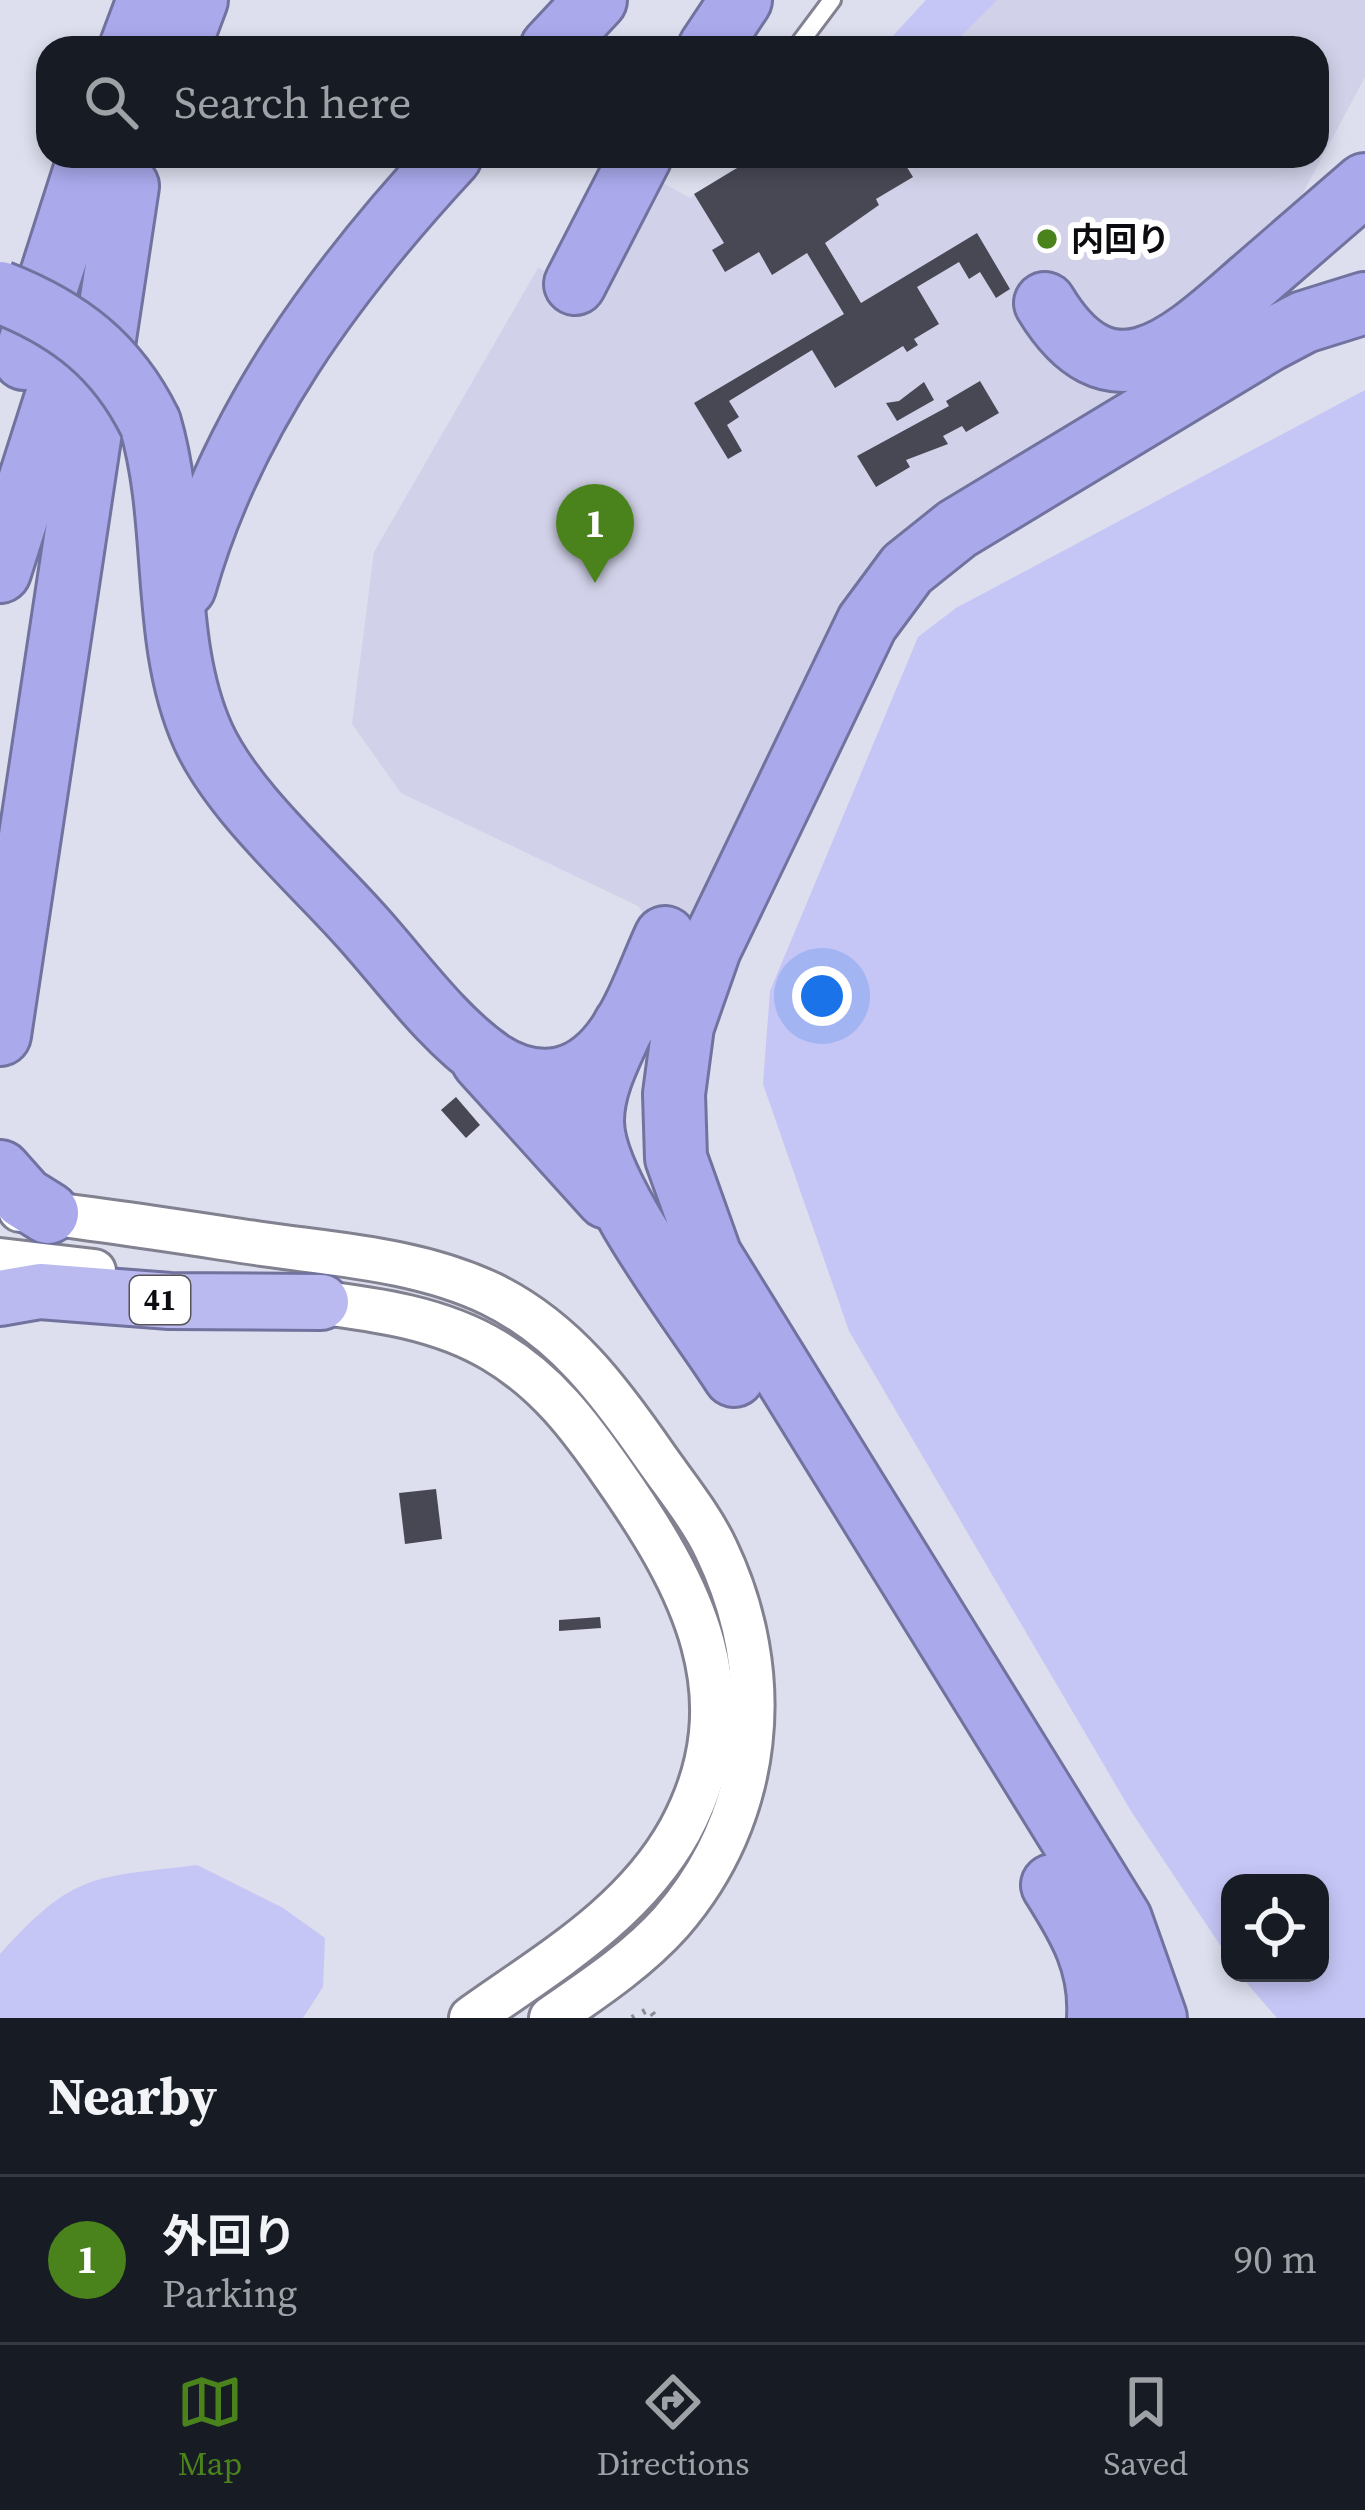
<!DOCTYPE html>
<html lang="en">
<head>
<meta charset="utf-8">
<style>
  :root { --surface:#171b24; --page:#20242c; --text:#f1f3f6; --muted:#9ea1a6; --line:#363941; --accent:#4a821c }
  body { margin:0; font-family:"Source Serif 4","Noto Sans JP",serif; background:var(--page); color:var(--text) }
  .controls { position:absolute; right:36px; bottom:36px; display:grid; overflow:hidden; border-radius:24px; box-shadow:0 6px 18px #0003 }
  .controls button { width:108px; height:108px; display:grid; place-items:center; padding:0; border:0; border-bottom:3px solid var(--line); background:var(--surface); color:var(--text); font:60px sans-serif }
  .you { position:absolute; left:822px; top:996px; width:42px; height:42px; margin:-30px; border:9px solid #fff; border-radius:50%; background:#1a73e8; box-shadow:0 0 0 18px #1a73e833 }
  .badge { display:grid; place-items:center; width:78px; height:78px; border-radius:50%; background:var(--accent); color:#fff; font-size:39px; font-weight:700 }
  .pin { position:absolute; translate:-50% -99px; filter:drop-shadow(0 3px 6px #0008) }
  .pin::after { content:''; position:absolute; top:63px; width:42px; height:36px; background:inherit; clip-path:polygon(0 0,100% 0,50% 100%) }
  .list { margin:0; padding:0; list-style:none }
  h2 { display:flex; justify-content:space-between; align-items:center; height:156px; margin:0; padding:0 48px; font-size:51px }
  h2 small { font-size:39px; font-weight:400; color:var(--muted) }
  .list li { display:grid; grid-template-columns:78px 1fr auto; gap:36px; align-items:center; box-sizing:border-box; height:168px; padding:0 48px; border-top:3px solid var(--line) }
  .list b { display:block; font-size:45px; white-space:nowrap }
  .list p { margin:0; font-size:39px; white-space:nowrap; color:var(--muted) }
  .list em { font-size:39px; font-style:normal; color:var(--muted) }
  .icon { flex:none; width:66px; height:66px; fill:none; stroke:currentColor; stroke-width:2; stroke-linecap:round; stroke-linejoin:round }
  .map { position:relative; flex:none; width:1365px; height:2018px; overflow:hidden }
  .search { position:absolute; background:var(--surface); box-shadow:0 6px 18px #0003; left:36px; right:36px; top:36px; height:132px; display:flex; align-items:center; gap:30px; box-sizing:border-box; padding:0 42px; border-radius:36px; color:var(--muted); font-size:45px }
  .sheet { height:324px; background:var(--surface) }
  nav { display:flex; justify-content:space-around; align-items:center; box-sizing:border-box; height:168px; border-top:3px solid var(--line); background:var(--surface); font-size:33px; color:var(--muted) }
  nav a { display:grid; justify-items:center; gap:6px }
  nav .on { color:var(--accent) }
  .map>svg:first-child { display:block }
</style>
</head>
<body>
<div class="map">
<svg width="1365" height="2018" viewBox="0 0 1365 2018">
  <rect width="100%" height="100%" fill="#dddeee"/>
  <!-- built -->
  <polygon fill="#d1d2e9" points="926,0 1365,0 1365,77 1280,236 1171,392 923,542 687,969 638,906 401,793 352,724 374,552 538,268 575,284 636,168 690,198 752,156 1317,156 1317,48 882,48"/>
  <!-- green -->
  <g fill="#c5c6f5">
    <polygon points="926,0 997,0 949,48 882,48"/>
    <polygon points="1365,390 1365,2018 1277,2018 1238,1973 1320,1973 1320,1883 1230,1883 1230,1960 1131,1811 849,1331 763,1084 770,991 918,637 956,608"/>
    <path d="M197 1865 283 1908 325 1938 323 1987 303 2018H0V1954C74 1872 92 1878 197 1865Z"/>
  </g>
  <!-- building -->
  <g fill="#484855">
    <polygon points="757,156 900,156 913,177 876,199 879,205 825,243 861,303 977,233 1010,289 996,298 980,272 969,279 959,262 917,287 939,324 914,339 918,345 907,352 903,346 835,388 812,350 729,401 739,417 727,425 742,451 728,459 694,403 844,314 807,253 772,275 759,252 725,272 712,250 724,243 694,194"/>
    <polygon points="980,381 999,413 966,432 962,426 943,436 948,444 906,460 910,467 876,487 857,456 949,406 946,401"/>
    <polygon points="924,382 934,400 897,421 886,403 899,401"/>
    <polygon points="456,1097 480,1125 466,1138 441,1110"/>
    <polygon points="436,1489 442,1539 405,1544 399,1493"/>
    <polygon points="600,1617 601,1628 559,1631 559,1620"/>
  </g>
  <g fill="none" stroke-linecap="round" stroke-linejoin="round">
    <defs>
      <polyline id="service" points="796,48 832,0"/>
      <g id="tertiary">
        <path d="M20 1210C101 1219 182 1232 262 1244 340 1255 420 1260 491 1294 565 1330 611 1393 656 1458 677 1488 701 1517 716 1549 776 1674 763 1816 671 1922 637 1960 593 1989 551 2018"/>
        <polyline points="0,1260 94,1271"/>
        <path d="M293 1299C361 1308 434 1314 495 1351 547 1382 580 1426 614 1475 691 1585 752 1697 680 1830 633 1915 548 1963 471 2018"/>
      </g>
      <polyline id="trunk" points="0,1298 40,1291 170,1301 321,1302"/>
      <g id="motorway">
        <polyline points="130,48 148,0"/>
        <polyline points="179,48 197,0"/>
        <polyline points="551,48 596,0"/>
        <polyline points="709,48 741,0"/>
        <polyline points="575,284 641,156"/>
        <path d="M1045 303C1112 414 1183 342 1253 281 1290 249 1328 216 1365 184"/>
        <polyline points="24,359 89,156"/>
        <path d="M150 423C180 524 160 640 203 736 233 802 311 870 360 925 401 970 441 1028 492 1063 512 1076 537 1083 561 1078 621 1065 642 986 665 937"/>
        <polyline points="0,572 75,337"/>
        <path d="M185 587C232 420 335 281 451 156"/>
        <path d="M624 1025C610 1056 593 1087 593 1121 593 1187 696 1316 734 1376"/>
        <polyline points="0,1035 128,186"/>
        <polyline points="482,1060 607,1198"/>
        <polyline points="0,1171 24,1198 48,1213"/>
        <path d="M1052 1885C1080 1929 1101 1965 1098 2018"/>
        <polyline points="1156,2018 1121,1919 711,1256 676,1158 674,1094 683,1026 710,949 867,623 907,569 957,529 1268,341 1304,322 1365,303"/>
      </g>
    </defs>
    <!-- service casing -->
    <use href="#service" stroke="#818190" stroke-width="22"/>
    <!-- tertiary casing -->
    <use href="#tertiary" stroke="#818190" stroke-width="48"/>
    <!-- trunk casing -->
    <use href="#trunk" stroke="#72729f" stroke-width="60"/>
    <!-- motorway casing -->
    <use href="#motorway" stroke="#72729f" stroke-width="66"/>
    <!-- path -->
    <polyline stroke="#8b8b97" stroke-width="6" stroke-dasharray="3 9" stroke-linecap="butt" points="632,2018 649,2009 656,2018"/>
    <!-- service -->
    <use href="#service" stroke="#fff" stroke-width="16"/>
    <!-- tertiary -->
    <use href="#tertiary" stroke="#fff" stroke-width="42"/>
    <!-- trunk -->
    <use href="#trunk" stroke="#babaf0" stroke-width="54"/>
    <!-- motorway -->
    <use href="#motorway" stroke="#a9a9ec" stroke-width="60"/>
    <defs>
      <path id="motorway-bridge" d="M0 292C69 319 117 356 150 423"/>
    </defs>
    <!-- motorway-bridge casing -->
    <use href="#motorway-bridge" stroke="#72729f" stroke-width="66" stroke-linecap="butt"/>
    <!-- motorway-bridge -->
    <use href="#motorway-bridge" stroke="#a9a9ec" stroke-width="60"/>
  </g>
  <!-- markers -->
  <circle fill="#4a821c" stroke="#fff" stroke-width="4.5" cx="1047" cy="239" r="12"/>
  <g text-anchor="middle" stroke-width="12" stroke-linejoin="round" paint-order="stroke">
    <!-- shield labels -->
    <rect fill="#fff" stroke="#545458" stroke-width="3" x="130" y="1276" width="60" height="48" rx="9"/>
    <g font-size="30" font-weight="bold" fill="#0b0b10">
      <text x="160" y="1310">41</text>
    </g>
    <!-- poi labels -->
    <g font-size="33" font-weight="bold" fill="#0b0b10" stroke="#fff" text-anchor="start">
      <text x="1071" y="251">内回り</text>
    </g>
  </g>
</svg>
<div class="controls">
<button><svg class="icon" aria-label="locate" viewBox="0 0 24 24"><circle cx="12" cy="12" r="6"/><path d="M12 2v4M12 18v4M2 12h4M18 12h4"/></svg></button>
</div>
<div class="you"></div>
<div class="pin badge" style="left:595px;top:583px">1</div>
<div class="search"><svg class="icon" aria-label="search" viewBox="0 0 24 24"><circle cx="10" cy="10" r="6"/><path d="M15 15l6 6"/></svg>Search here</div>
</div>
<section class="sheet">
<h2>Nearby<small></small></h2>
<ul class="list">
<li><span class="badge">1</span><div><b>外回り</b><p>Parking</p></div><em>90 m</em></li>
</ul>
</section>
<nav>
<a class="on"><svg class="icon" aria-label="map" viewBox="0 0 24 24"><path d="M3 6l6-2 6 2 6-2v14l-6 2-6-2-6 2zM9 4v14M15 6v14"/></svg>Map</a>
<a><svg class="icon" aria-label="directions" viewBox="0 0 24 24"><path d="M12 3l9 9-9 9-9-9zM9 14v-3h6M13 9l2 2-2 2"/></svg>Directions</a>
<a><svg class="icon" aria-label="saved" viewBox="0 0 24 24"><path d="M7 4h10v16l-5-4-5 4z"/></svg>Saved</a>
</nav>
</body>
</html>
